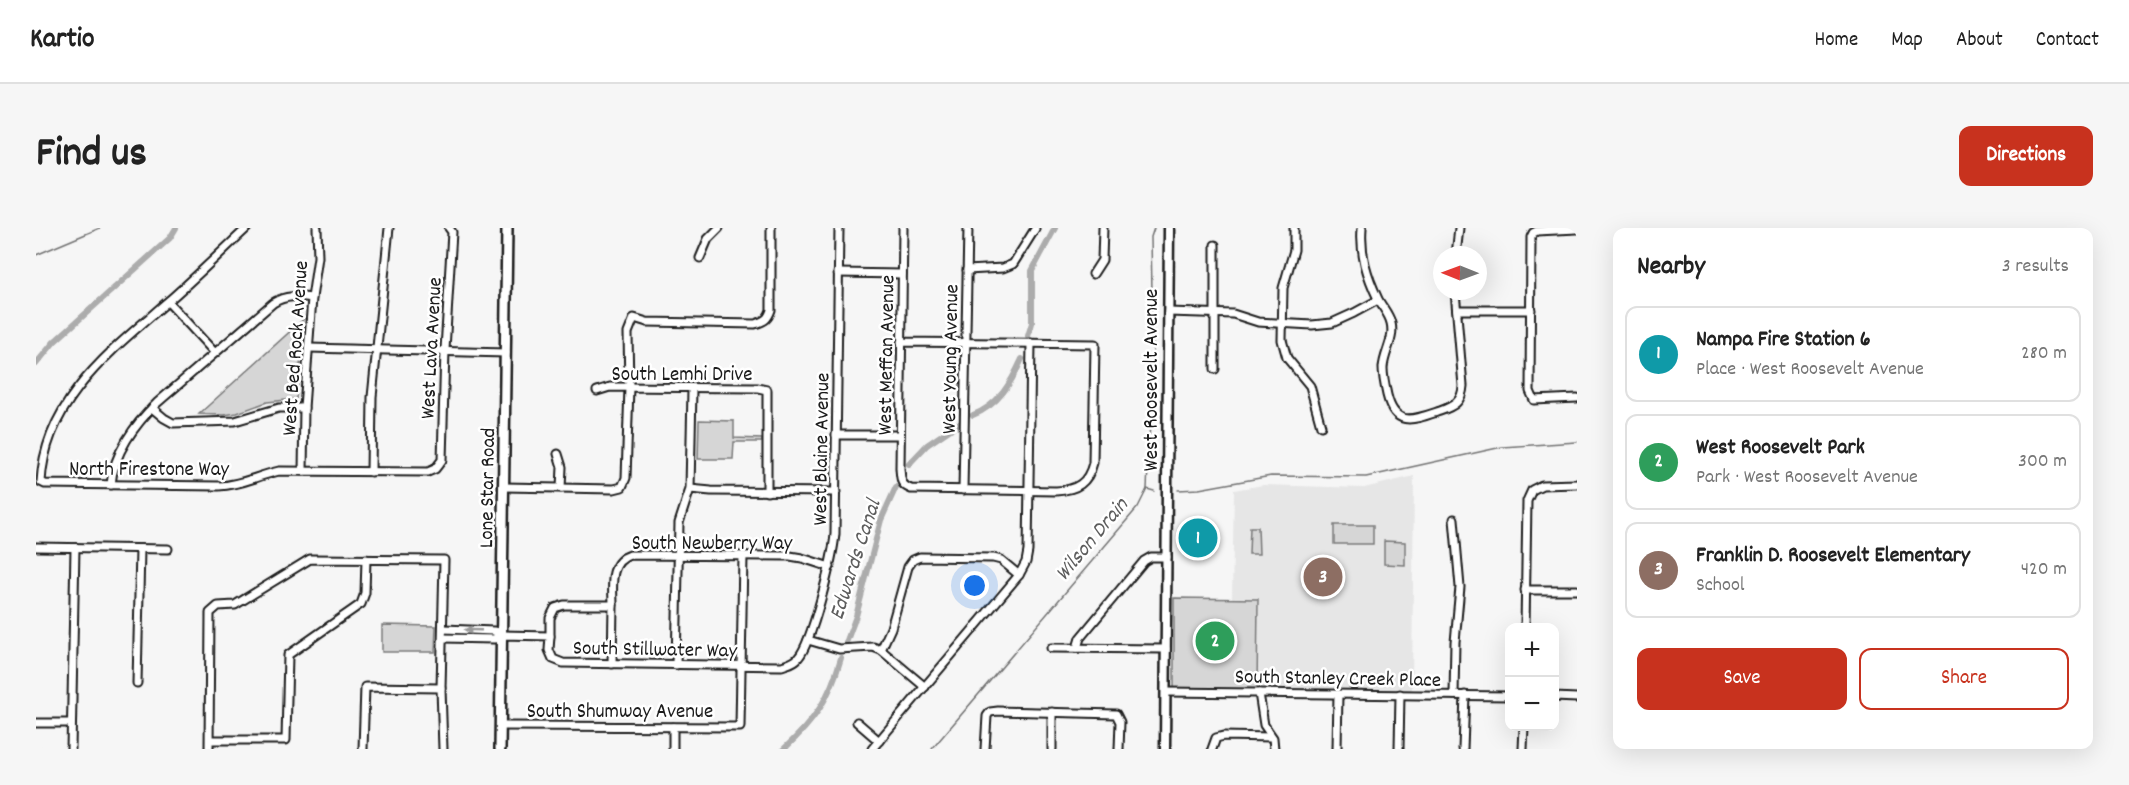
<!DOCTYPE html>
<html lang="en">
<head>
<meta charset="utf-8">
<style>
  :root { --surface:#fff; --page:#f6f6f6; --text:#222; --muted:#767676; --line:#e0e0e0; --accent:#c8321e }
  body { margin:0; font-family:Dekko,sans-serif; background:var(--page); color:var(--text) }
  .controls { position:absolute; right:18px; bottom:18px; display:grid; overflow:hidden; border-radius:12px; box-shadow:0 6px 24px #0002 }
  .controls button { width:54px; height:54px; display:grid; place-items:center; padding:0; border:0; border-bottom:2px solid var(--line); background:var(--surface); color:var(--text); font:30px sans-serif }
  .compass { position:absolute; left:1397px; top:18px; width:54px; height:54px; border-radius:50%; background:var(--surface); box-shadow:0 6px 24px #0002; rotate:271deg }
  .you { position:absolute; left:939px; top:358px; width:21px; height:21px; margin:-15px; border:4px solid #fff; border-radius:50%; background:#1a73e8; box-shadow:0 0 0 9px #1a73e833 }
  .badge { display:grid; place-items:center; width:39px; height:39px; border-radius:50%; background:var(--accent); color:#fff; font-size:20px; font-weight:700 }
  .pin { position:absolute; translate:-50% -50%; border:3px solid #fff; box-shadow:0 2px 6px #0006 }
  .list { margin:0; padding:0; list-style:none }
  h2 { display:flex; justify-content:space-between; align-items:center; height:78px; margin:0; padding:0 24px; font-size:26px }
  h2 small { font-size:20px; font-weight:400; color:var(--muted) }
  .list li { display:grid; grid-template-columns:39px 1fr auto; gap:18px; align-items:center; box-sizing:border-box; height:96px; margin:0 12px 12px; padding:0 12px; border:2px solid var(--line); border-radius:12px }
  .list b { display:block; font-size:22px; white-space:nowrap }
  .list p { margin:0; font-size:20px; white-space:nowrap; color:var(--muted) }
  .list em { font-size:20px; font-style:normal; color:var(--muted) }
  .actions { display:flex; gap:12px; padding:18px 24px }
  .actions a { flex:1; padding:14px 0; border:2px solid var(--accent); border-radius:12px; text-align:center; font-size:21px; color:var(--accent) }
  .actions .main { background:var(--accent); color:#fff }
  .map { position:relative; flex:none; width:1541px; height:521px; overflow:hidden; border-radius:12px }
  header { display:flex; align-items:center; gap:36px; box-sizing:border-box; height:84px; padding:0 30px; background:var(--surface); border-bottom:2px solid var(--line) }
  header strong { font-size:28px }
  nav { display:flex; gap:33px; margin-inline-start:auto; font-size:21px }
  .intro { display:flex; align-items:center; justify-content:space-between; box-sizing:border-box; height:144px; padding:0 36px }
  h1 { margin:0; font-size:42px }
  .button { padding:15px 27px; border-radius:12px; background:var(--accent); color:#fff; font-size:21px; font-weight:700 }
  main { display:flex; gap:36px; padding:0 36px }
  aside { flex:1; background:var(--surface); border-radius:12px; box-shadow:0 6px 24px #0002 }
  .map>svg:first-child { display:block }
</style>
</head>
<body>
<header>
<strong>Kartio</strong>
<nav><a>Home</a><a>Map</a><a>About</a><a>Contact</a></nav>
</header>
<div class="intro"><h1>Find us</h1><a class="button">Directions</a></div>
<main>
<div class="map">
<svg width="1541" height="521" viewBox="0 0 1541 521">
  <rect width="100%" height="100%" fill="#f6f6f6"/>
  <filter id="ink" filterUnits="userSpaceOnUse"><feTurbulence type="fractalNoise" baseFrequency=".0167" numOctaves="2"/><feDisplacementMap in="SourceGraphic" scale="12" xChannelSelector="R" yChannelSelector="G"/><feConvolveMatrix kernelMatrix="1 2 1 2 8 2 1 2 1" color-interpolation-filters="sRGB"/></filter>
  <g filter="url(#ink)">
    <!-- built -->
    <polygon fill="#e6e6e6" points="1378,248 1376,464 1221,462 1222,372 1196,371 1198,262 1227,257 1328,260"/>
    <!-- green -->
    <g fill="#d6d6d6" stroke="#797979" stroke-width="1.5">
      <polygon points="270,89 260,171 231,174 201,185 188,187 163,186"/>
      <polygon points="663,192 698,193 698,210 726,211 726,214 698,214 697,231 662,231"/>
      <rect x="1298" y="297" width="39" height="19"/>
      <polygon points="1214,299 1222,299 1223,326 1213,326"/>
      <polygon points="1348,313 1369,314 1369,337 1348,336"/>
      <polygon points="1138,370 1222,371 1221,462 1140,461 1138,459"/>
      <polygon points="346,397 400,398 399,424 346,424"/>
    </g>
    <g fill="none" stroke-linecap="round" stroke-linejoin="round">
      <!-- stream -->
      <g stroke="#727272" stroke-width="1.5">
        <polyline points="0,27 64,0"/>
        <polyline points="1111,261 1118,263"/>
        <polyline points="1142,262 1163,261 1235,248 1330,249 1466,219 1541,214"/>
        <polyline points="896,521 1102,279 1111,261 1117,121 1115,9 1118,0"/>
      </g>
      <!-- canal -->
      <g stroke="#acacac" stroke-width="6">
        <polyline points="992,108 996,95 996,43 1019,0"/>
        <polyline points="0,136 18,114 134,10 140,0"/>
        <path d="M937 187C963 177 975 155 986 131"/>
        <polyline points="873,236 891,217 922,196"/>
        <polyline points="810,415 820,388 845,292 860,259"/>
        <path d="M748 521C779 492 793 472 805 430"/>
      </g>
      <defs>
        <g id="minor">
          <path d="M211 0C184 25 158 51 130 75 74 124 9 173 5 254L9 256 183 258C206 257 220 248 243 243L392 244 399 241 406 232 409 122 416 4 413 0"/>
          <polyline points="1258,0 1258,22 1247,60 1246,112 1251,130 1274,158 1285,198"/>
          <path d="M1326 0C1324 26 1331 48 1342 71 1346 79 1353 86 1355 95 1359 111 1348 124 1347 140 1347 149 1349 158 1351 167 1359 200 1377 192 1404 183 1418 178 1426 174 1427 158L1419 63"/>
          <polyline points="1541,1 1501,3 1497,5 1495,9 1494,163 1498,172 1541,170"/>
          <polyline points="1420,27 1423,0"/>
          <polyline points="664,30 672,11 683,0"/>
          <polyline points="931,42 967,40 977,36 999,1"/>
          <polyline points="802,45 866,46"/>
          <polyline points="1057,46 1066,32 1067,0"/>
          <polyline points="132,74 179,125"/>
          <polyline points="1421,82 1495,82"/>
          <polyline points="1132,84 1197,86 1222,94 1276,97 1296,95 1318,85 1342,72"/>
          <path d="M865 114 1059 116 1057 235C1052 255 1041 262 1020 263L875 261C864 257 865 251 864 240L867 0"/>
          <polyline points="273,120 470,125"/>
          <polyline points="1179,141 1179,17"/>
          <polyline points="561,163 574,159 722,160 731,162 731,264"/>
          <polyline points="116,180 128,190 137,195 199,193 243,180 268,180"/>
          <polyline points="800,207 864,207"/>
          <polyline points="522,226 526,239 525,260"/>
          <polyline points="267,243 268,180 276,70 282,29 281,0"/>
          <polyline points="335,244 336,169 353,0"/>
          <path d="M75 257C77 226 99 196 121 175L237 75C250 67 261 68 276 70"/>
          <path d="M468 259 578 261 586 259 590 250 593 159 592 105 598 90 611 94 719 96C729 93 732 91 735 82V0"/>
          <polyline points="654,261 675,263 800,264"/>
          <polyline points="927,262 932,0"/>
          <polyline points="0,319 132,321"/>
          <polyline points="1489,362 1541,362"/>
          <polyline points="1489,400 1491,273 1496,262 1506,257 1541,256"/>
          <polyline points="408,401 458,403 466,407"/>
          <path d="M514 408V390L519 380 528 377H577C577 359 572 334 594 327L754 328 766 330 794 339"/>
          <path d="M407 410 458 411 466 407 514 408 513 422 517 431 527 435 746 438C751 436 758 435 762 430 776 415 797 329 799 306L803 0"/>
          <polyline points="772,412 803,421 837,419 845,422 889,459"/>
          <polyline points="1015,420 1130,421"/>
          <polyline points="1041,420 1044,410 1108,333 1115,329 1131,329"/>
          <polyline points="845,422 855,400 872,339 877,332 884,329 957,330 965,332 983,347"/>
          <polyline points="576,436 577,377"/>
          <polyline points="640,437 643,295 654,261 656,161"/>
          <polyline points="101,455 104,321"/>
          <polyline points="1130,464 1474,468"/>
          <polyline points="1223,465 1228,497 1237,510 1238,521"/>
          <polyline points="1418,467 1419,414 1424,359 1418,291"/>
          <polyline points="1518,469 1541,470"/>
          <polyline points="821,494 843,513"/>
          <polyline points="0,495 35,495"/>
          <polyline points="464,498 704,499 707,328"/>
          <polyline points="174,512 250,512 252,427 325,376 329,365 330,331"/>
          <polyline points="35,521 39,320"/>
          <polyline points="173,521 174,385 182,378 199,377 274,331 408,332 405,460 407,521"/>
          <polyline points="327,521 329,459 405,460"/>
          <polyline points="637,521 637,499"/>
          <polyline points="836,521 983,347 990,334 992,323 995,115"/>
          <polyline points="949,521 951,488 954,484 962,483 1080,486 1084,494 1083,521"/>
          <polyline points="1016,521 1016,484"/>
          <polyline points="1176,521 1180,510 1188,508 1235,509"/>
          <polyline points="1301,521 1302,466"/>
          <polyline points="1363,521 1364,466"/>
          <polyline points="1427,521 1429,467"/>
          <polyline points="1487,521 1488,499"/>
        </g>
        <polyline id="tertiary" points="1129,521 1133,0"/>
        <polyline id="secondary" points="464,521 471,0"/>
      </defs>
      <!-- minor casing -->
      <use href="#minor" stroke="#1c1c1c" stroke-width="11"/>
      <!-- tertiary casing -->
      <use href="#tertiary" stroke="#1c1c1c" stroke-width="13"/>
      <!-- secondary casing -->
      <use href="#secondary" stroke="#1c1c1c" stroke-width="14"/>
      <!-- minor -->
      <use href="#minor" stroke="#fff" stroke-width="7"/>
      <!-- tertiary -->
      <use href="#tertiary" stroke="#fff" stroke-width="8"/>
      <!-- secondary -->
      <use href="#secondary" stroke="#fff" stroke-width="9"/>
    </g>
    <!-- one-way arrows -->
    <defs><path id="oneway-solid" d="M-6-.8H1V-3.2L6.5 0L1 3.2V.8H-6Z" transform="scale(1.5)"/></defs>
    <use fill="#999" href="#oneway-solid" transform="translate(437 402) rotate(-178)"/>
  </g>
  <g text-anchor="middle" stroke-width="5" stroke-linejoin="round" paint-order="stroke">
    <!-- street labels -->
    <g font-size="21" fill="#1c1c1c" stroke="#fff">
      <text transform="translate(258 120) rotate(-86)" y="7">West Bed Rock Avenue</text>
      <text transform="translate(394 120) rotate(-87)" y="7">West Lava Avenue</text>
      <text transform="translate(849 127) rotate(-89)" y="7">West Meffan Avenue</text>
      <text transform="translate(913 131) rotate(-89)" y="7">West Young Avenue</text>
      <text x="646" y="152">South Lemhi Drive</text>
      <text transform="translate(1114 152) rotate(-90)" y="7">West Roosevelt Avenue</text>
      <text transform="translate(784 221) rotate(-89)" y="7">West Blaine Avenue</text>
      <text x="113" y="247">North Firestone Way</text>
      <text transform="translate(450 260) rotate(-89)" y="7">Lone Star Road</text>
      <text x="676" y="321">South Newberry Way</text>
      <text transform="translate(619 420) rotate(1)" y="7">South Stillwater Way</text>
      <text transform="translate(1302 449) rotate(1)" y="7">South Stanley Creek Place</text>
      <text x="584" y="489">South Shumway Avenue</text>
    </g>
    <!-- water labels -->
    <g font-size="22" font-style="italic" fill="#5d5d5d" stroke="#fff">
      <text transform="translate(1054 310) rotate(-50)" y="8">Wilson Drain</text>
      <text transform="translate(817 331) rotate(-72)" y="8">Edwards Canal</text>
    </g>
  </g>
</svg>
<div class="controls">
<button>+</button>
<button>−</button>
</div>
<svg class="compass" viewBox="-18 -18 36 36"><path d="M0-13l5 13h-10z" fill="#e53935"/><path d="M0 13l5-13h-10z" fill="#767676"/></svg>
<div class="you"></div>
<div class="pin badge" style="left:1162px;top:310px;background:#0f9aa8">1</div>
<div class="pin badge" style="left:1179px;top:413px;background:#2e9e5b">2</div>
<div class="pin badge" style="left:1287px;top:349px;background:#8d6e63">3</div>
</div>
<aside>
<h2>Nearby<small>3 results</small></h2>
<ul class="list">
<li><span class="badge" style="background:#0f9aa8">1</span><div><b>Nampa Fire Station 6</b><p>Place · West Roosevelt Avenue</p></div><em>280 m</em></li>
<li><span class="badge" style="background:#2e9e5b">2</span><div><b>West Roosevelt Park</b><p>Park · West Roosevelt Avenue</p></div><em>300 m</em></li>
<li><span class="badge" style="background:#8d6e63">3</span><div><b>Franklin D. Roosevelt Elementary</b><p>School</p></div><em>420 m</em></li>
</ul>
<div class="actions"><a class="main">Save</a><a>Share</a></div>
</aside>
</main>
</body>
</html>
